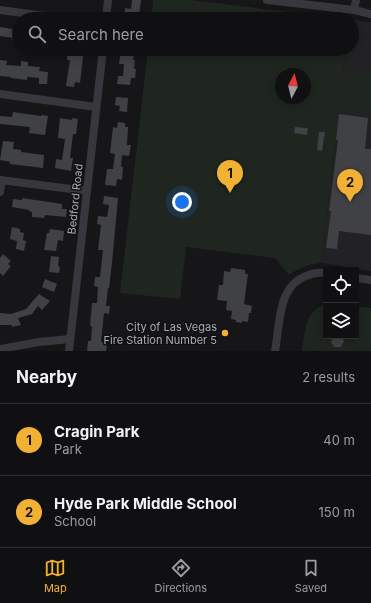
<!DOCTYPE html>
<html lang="en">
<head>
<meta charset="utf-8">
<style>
  :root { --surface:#101012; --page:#1e1e20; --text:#f1f3f6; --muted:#9c9d9f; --line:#303032; --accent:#f2b134 }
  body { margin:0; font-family:Inter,sans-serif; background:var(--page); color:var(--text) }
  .controls { position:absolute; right:12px; bottom:12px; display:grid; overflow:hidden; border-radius:0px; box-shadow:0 2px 10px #0003 }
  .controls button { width:36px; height:36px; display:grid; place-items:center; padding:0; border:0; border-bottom:1px solid var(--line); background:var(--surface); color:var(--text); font:20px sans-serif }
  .compass { position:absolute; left:275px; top:68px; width:36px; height:36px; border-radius:50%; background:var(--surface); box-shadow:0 2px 10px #0003; rotate:7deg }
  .you { position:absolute; left:182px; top:202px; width:14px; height:14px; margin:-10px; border:3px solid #fff; border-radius:50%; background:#1a73e8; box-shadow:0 0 0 6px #1a73e833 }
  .badge { display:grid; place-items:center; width:26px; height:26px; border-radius:50%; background:var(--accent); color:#111; font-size:13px; font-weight:700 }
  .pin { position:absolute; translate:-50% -33px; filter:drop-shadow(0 1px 2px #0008) }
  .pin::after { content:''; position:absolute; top:21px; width:14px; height:12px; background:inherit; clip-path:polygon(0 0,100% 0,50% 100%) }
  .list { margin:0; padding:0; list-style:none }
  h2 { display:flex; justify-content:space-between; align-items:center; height:52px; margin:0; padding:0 16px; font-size:17px }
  h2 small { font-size:13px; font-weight:400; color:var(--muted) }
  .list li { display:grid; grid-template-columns:26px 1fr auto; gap:12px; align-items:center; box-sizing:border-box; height:72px; padding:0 16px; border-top:1px solid var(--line) }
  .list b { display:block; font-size:15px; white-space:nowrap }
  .list p { margin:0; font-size:13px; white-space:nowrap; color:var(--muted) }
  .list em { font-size:13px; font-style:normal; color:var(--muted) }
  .icon { flex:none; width:22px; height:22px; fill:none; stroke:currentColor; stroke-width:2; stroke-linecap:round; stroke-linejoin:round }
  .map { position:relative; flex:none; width:371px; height:351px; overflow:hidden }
  .search { position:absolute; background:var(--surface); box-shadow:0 2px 10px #0003; left:12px; right:12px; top:12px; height:44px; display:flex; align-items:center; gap:10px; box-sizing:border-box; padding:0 14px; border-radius:22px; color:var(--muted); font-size:15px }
  .sheet { height:196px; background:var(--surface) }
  nav { display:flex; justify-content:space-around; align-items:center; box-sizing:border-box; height:56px; border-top:1px solid var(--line); background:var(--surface); font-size:11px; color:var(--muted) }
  nav a { display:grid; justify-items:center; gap:2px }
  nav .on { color:var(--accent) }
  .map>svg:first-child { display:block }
</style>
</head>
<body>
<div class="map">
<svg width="371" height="351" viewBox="0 0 371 351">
  <rect width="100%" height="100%" fill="#161618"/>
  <!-- built -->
  <polygon fill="#222225" points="352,20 371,22 371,271 321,263 339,114 338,109 346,49 352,49"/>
  <!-- green -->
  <g fill="#1e261f" fill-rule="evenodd">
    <polygon points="153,0 192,0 344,19 151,19"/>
    <path d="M148 49H346L343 72 371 76V114L338 111 339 114 321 263C309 264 299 268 289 275L275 258 186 247 180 299 120 293ZM281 74H305V98H281Z"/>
    <path d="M326 304V336H356V306L371 308V351H302C305 332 304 311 326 304Z"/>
  </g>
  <!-- building -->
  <g fill="#404145">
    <polygon points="132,0 141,0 139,16 138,19 124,19 125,8 131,9"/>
    <polygon points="0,27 19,30 19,41 12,40 13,38 0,36"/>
    <polygon points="68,49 84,49 80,83 75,82 74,87 66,86 70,60 67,60"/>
    <polygon points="121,49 135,49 133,60 135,60 134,69 136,69 135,78 131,78 130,85 117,84 118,76 123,76 124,64 119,64"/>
    <polygon points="0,60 7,61 6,65 21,66 21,61 28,62 28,66 40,67 39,71 48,72 47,84 39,84 39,78 27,77 27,80 11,78 11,77 0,76"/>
    <polygon points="116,97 128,98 127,112 119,111 120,106 115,105"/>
    <polygon points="13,112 41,116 42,115 48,116 45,135 29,133 30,127 0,124 0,116 12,117"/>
    <polygon points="339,114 368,118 365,149 371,149 371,235 339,231 337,249 326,248 331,211 329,211 338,140 336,140"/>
    <polygon points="60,118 72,120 72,118 78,119 76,134 73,134 70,158 73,158 71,171 55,168 56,159 62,160 65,139 58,138"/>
    <polygon points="118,122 125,123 125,127 128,127 127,145 131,145 129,156 122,155 121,167 123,167 122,180 117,179 116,186 105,185 107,169 113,169 115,154 110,153 113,127 117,128"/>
    <polygon points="295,127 308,128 307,135 294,133"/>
    <polygon points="319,132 325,132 322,151 317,150"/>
    <polygon points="3,141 14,142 13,149 21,150 21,152 44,155 43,168 10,164 10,162 0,160"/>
    <polygon points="104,196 118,198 112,263 109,288 108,288 106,306 110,306 109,314 104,313 101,342 107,343 106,351 87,351 88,341 91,341 92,326 90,326 92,303 97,303 98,287 94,286 95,277 100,277 103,250 98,250 101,225 97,224 98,216 107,217 109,205 103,204"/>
    <polygon points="22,198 62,204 62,209 67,209 66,217 45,215 44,218 32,217 32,212 29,211 29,210 12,207 13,199 22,200"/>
    <polygon points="12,227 20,229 20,232 24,233 23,240 26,241 24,251 16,249 17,241 10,239"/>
    <polygon points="50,229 64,231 63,241 58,240 56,251 44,250 47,233 49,233"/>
    <polygon points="3,254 11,261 8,264 11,266 3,276 0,273 0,258"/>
    <polygon points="51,256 59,257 58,266 59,266 59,267 60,267 59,273 49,272"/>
    <polygon points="231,268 245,270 245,274 248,274 244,304 252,306 251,313 249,313 248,322 242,321 242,323 236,322 236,320 231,319 232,311 226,310 227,301 217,300 219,285 223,285 224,271 230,272"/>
    <polygon points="45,279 57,284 54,292 42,287"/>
    <polygon points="39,294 50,301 42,310 38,306 32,314 18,318 21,325 12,327 12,325 0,325 0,313 11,314 26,309"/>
    <polygon points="333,336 340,336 344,341 341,347 334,347 331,342"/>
  </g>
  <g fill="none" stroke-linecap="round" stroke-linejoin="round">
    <!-- street -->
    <g stroke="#37383d" stroke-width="8">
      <polyline points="267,0 354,10 371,14"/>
      <polyline points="0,10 67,19"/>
      <polyline points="354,10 356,0"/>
      <polyline points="106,19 108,0"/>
      <polyline points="0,94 96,107"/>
      <polyline points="0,180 87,191"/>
      <polyline points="0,192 2,180"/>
      <polyline points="356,278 371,280"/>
      <polyline points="0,349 39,342 70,339"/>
      <polyline points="69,351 103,49"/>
      <path d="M275 351C278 335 279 307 287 293 294 279 311 271 326 273"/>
    </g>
  </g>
  <!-- markers -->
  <circle fill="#f2b134" stroke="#111113" stroke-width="1.5" cx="225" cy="333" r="4"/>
  <g text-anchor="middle" stroke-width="3" stroke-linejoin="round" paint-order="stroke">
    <!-- street labels -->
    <g font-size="11" fill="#a8adb8" stroke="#111113">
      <text transform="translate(75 199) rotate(-84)" y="4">Bedford Road</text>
    </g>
    <!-- poi labels -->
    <g font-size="11" fill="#a8adb8" stroke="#111113" text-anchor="end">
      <text x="217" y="331">City of Las Vegas<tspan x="217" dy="13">Fire Station Number 5</tspan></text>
    </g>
  </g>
</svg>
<div class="controls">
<button><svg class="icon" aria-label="locate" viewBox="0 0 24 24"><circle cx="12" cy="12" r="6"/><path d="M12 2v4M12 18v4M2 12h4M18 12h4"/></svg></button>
<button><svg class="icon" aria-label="layers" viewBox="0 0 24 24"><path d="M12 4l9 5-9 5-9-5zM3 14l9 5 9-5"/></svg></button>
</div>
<svg class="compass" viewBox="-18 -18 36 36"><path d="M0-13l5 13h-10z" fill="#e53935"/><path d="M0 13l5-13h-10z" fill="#9c9d9f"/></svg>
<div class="you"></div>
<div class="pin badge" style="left:230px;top:193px">1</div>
<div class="pin badge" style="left:350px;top:202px">2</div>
<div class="search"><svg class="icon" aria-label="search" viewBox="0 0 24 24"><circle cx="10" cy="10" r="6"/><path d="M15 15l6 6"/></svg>Search here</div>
</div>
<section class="sheet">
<h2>Nearby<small>2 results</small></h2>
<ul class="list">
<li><span class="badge">1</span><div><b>Cragin Park</b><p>Park</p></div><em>40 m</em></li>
<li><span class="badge">2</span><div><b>Hyde Park Middle School</b><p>School</p></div><em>150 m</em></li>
</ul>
</section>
<nav>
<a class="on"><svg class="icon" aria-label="map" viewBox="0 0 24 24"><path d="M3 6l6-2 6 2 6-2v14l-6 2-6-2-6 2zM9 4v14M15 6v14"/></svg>Map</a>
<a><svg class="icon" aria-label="directions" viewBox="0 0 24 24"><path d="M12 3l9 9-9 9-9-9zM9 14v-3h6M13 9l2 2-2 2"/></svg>Directions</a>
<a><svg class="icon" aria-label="saved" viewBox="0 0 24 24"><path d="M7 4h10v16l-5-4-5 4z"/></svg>Saved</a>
</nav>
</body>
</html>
